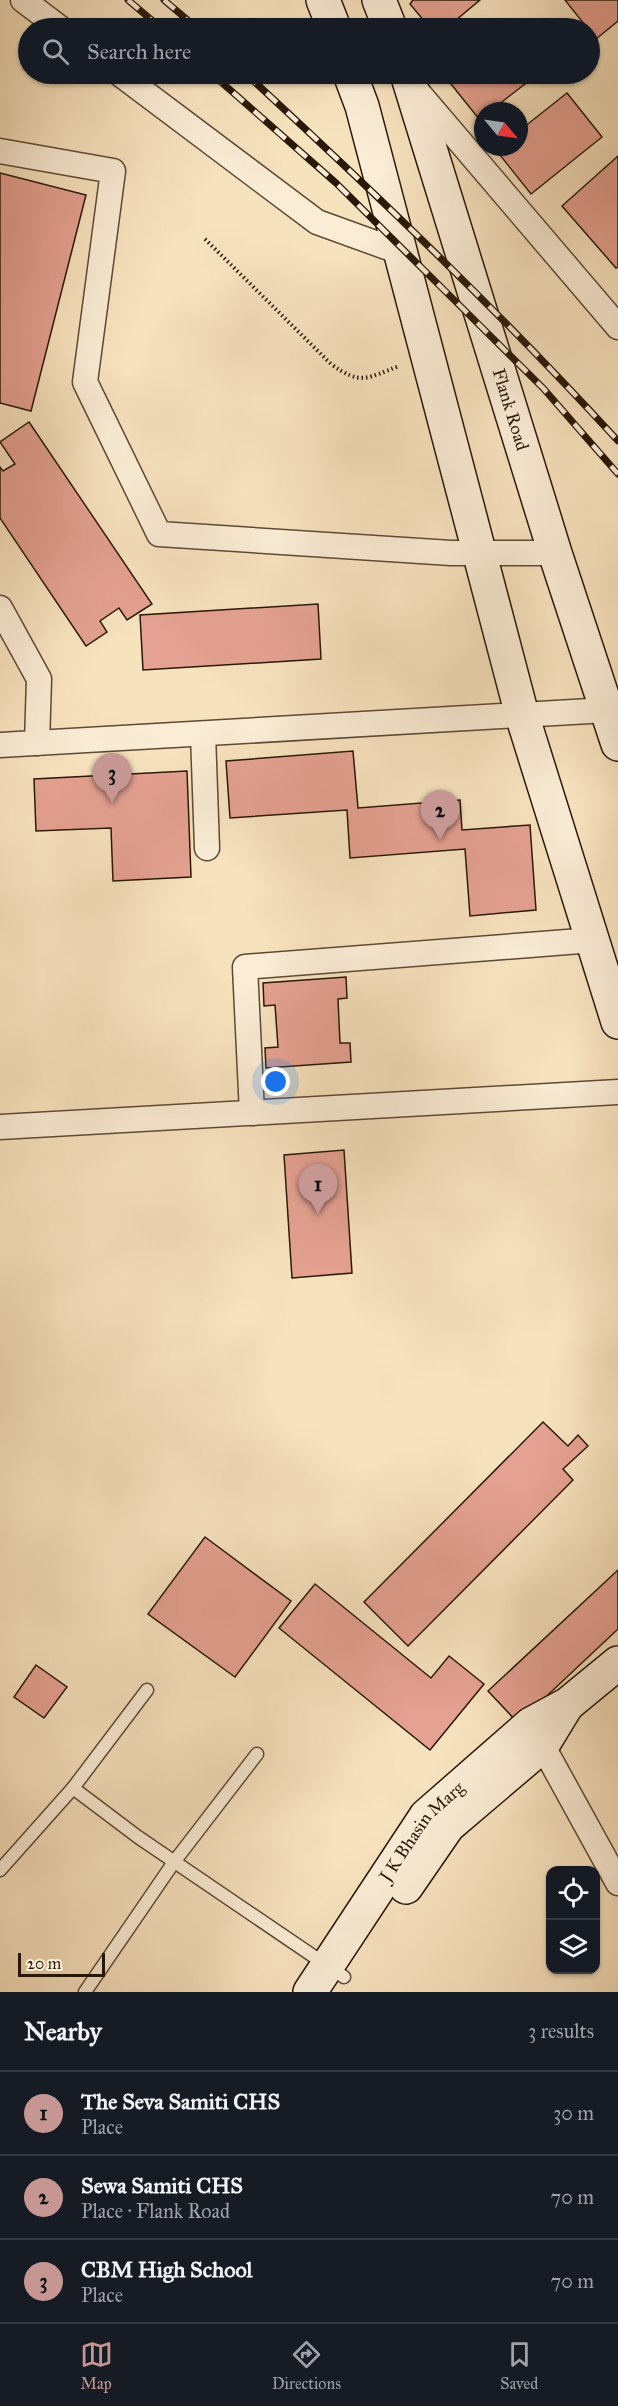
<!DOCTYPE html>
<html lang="en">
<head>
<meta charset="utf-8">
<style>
  :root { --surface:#171b24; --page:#20242c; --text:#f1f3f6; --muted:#9ea1a6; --line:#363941; --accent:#c59692 }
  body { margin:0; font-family:"IM FELL Great Primer",serif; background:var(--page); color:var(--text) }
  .controls { position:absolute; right:18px; bottom:18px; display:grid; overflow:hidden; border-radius:12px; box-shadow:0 2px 4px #0004 }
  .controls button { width:54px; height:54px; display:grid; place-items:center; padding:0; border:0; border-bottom:2px solid var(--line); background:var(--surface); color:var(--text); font:30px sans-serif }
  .compass { position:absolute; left:474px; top:102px; width:54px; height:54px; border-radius:50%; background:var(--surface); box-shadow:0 2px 4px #0004; rotate:119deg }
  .scale { position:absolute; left:18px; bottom:15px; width:87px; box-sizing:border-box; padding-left:6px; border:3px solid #2a1807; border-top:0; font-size:16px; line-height:21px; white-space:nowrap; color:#2a1807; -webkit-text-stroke:4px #faecd5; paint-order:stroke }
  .you { position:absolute; left:276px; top:1082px; width:21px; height:21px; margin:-15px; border:4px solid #fff; border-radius:50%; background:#1a73e8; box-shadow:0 0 0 9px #1a73e833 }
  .badge { display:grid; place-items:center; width:39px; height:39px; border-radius:50%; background:var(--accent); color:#111; font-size:20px; font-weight:700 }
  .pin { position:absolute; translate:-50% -50px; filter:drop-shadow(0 2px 3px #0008) }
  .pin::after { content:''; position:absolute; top:32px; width:21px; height:18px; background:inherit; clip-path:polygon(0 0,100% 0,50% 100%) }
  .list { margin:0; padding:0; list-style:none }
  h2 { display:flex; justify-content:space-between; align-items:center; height:78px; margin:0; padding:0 24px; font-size:26px }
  h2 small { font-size:20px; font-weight:400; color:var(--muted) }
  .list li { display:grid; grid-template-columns:39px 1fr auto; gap:18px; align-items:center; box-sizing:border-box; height:84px; padding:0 24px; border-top:2px solid var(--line) }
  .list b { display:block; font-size:22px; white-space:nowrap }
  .list p { margin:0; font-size:20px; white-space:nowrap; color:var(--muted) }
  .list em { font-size:20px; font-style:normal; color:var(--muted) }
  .icon { flex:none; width:33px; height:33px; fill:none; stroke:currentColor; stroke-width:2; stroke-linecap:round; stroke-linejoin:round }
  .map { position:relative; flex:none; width:618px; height:1992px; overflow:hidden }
  .search { position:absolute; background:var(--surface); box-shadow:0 2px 4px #0004; left:18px; right:18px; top:18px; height:66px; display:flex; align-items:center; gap:15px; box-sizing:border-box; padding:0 21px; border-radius:33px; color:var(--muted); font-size:22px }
  .sheet { height:330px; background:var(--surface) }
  nav { display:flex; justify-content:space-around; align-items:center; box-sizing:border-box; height:84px; border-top:2px solid var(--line); background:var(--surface); font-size:16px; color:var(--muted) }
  nav a { display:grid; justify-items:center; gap:3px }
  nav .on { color:var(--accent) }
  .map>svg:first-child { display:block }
</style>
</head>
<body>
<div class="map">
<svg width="618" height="1992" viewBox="0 0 618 1992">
  <rect width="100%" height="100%" fill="#f7e2be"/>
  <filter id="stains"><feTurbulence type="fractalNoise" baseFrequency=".00333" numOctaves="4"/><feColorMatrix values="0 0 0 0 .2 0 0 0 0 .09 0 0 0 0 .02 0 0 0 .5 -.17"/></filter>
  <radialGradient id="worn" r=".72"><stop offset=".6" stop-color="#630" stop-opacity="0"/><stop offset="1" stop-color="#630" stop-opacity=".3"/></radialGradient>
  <!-- building -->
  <g fill="#e5a191" stroke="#2a1807" stroke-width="1.5">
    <polygon points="413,0 480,0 450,25 446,22 439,28 430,28 410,4"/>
    <polygon points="565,0 618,0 618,21 596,39"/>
    <polygon points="443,74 538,74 490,111 483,111 483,116 479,119"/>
    <polygon points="567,93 602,137 531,194 496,150 499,147 519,147 519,131"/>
    <polygon points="618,156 618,267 616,268 562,206"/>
    <polygon points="0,173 86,195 31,411 0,403"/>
    <polygon points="29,422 152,604 127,620 119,608 100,621 107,632 86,646 0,518 0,467 3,471 15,464 0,442"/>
    <polygon points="318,604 321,659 143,670 140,615"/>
    <polygon points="353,751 358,808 460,800 462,830 530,825 536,910 470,916 465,849 350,858 347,810 230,818 226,761"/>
    <polygon points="187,771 191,877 113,881 111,828 36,831 34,779"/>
    <polygon points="346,977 347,998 338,999 340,1043 350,1043 351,1062 266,1068 265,1048 278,1047 275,1005 264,1006 263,983"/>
    <polygon points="344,1150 352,1273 292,1278 284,1155"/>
    <polygon points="543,1422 568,1446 578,1435 588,1446 563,1469 573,1480 408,1646 364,1602"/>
    <polygon points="205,1537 291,1601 235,1677 148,1614"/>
    <polygon points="618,1570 618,1629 518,1723 488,1691"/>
    <polygon points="315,1584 431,1678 449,1656 484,1684 430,1750 279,1628"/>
    <polygon points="36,1665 67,1687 44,1718 14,1697"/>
  </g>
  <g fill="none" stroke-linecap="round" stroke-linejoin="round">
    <defs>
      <g id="lane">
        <polyline points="73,1788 138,1837 344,1977"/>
        <polyline points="0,1870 73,1788 147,1690"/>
        <polyline points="85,1992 174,1862 257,1754"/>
      </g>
      <g id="street">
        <polyline points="23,0 60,28"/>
        <polyline points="120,74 317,222 400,252"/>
        <polyline points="416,90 618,327"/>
        <polyline points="0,151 113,171 85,382 159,534 451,553 555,553"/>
        <polyline points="0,608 39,679 37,743"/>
        <polyline points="203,734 207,848"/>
        <polyline points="0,745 607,710"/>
        <polyline points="252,1113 245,967 593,940"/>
        <polyline points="0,1127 618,1092"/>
        <polyline points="535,1732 618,1883"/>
      </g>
      <g id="secondary">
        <polyline points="323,0 334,28"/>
        <polyline points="379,0 390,28"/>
        <polyline points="350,74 362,106 522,715 618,1022"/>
        <path id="s1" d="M407 74 555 553 618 744"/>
        <polyline points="406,1887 448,1826 542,1746 567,1705"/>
        <path id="s2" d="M310 1992 426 1816 531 1724 568 1704 618 1663"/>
      </g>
    </defs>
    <!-- lane casing -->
    <use href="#lane" stroke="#5d4a35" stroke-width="15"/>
    <!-- street casing -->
    <use href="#street" stroke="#5d4a35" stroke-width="27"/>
    <!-- secondary casing -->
    <use href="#secondary" stroke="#2a1807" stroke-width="36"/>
    <!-- path -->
    <path stroke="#2a1807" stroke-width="4" stroke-dasharray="1.5 3" stroke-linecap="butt" d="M205 239 331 364C361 386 367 378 399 366"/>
    <!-- lane -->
    <use href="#lane" stroke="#faecd5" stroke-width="12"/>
    <!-- street -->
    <use href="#street" stroke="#faecd5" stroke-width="24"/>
    <!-- secondary -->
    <use href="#secondary" stroke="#faecd5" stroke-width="33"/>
    <defs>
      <g id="rail">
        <polyline points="128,0 161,28"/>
        <polyline points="164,0 197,28"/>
        <polyline points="212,74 336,183 543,388 618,474"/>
        <path d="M246 74C374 192 500 312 618 441"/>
      </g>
    </defs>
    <!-- rail casing -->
    <use href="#rail" stroke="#2a1807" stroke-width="7"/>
    <!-- rail -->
    <use href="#rail" stroke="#faecd5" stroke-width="4.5" stroke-dasharray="14" stroke-linecap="butt"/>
  </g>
  <g text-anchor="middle" stroke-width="5" stroke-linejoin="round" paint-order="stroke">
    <!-- street labels -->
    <g font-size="18" fill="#2a1807" stroke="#faecd5">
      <text dy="6" stroke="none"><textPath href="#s1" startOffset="351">Flank Road</textPath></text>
      <text dy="6" stroke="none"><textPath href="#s2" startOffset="196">J K Bhasin Marg</textPath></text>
    </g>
  </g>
  <rect width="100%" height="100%" filter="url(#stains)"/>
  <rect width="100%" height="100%" fill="url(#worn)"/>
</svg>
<div class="controls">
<button><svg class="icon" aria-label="locate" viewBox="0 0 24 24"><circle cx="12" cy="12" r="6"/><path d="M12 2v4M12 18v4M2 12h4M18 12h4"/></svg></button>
<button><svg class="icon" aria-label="layers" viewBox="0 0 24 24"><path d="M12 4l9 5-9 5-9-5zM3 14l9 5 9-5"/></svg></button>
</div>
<svg class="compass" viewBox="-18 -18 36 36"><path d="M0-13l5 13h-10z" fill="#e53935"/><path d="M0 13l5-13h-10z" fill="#9ea1a6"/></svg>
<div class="scale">20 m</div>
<div class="you"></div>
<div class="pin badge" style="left:318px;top:1214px">1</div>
<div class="pin badge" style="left:440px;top:840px">2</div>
<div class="pin badge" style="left:112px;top:803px">3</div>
<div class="search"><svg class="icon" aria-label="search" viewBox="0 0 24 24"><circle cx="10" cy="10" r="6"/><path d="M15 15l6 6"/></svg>Search here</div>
</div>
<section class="sheet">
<h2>Nearby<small>3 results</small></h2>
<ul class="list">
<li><span class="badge">1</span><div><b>The Seva Samiti CHS</b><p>Place</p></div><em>30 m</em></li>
<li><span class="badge">2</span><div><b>Sewa Samiti CHS</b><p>Place · Flank Road</p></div><em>70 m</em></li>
<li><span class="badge">3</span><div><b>CBM High School</b><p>Place</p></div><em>70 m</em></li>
</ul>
</section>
<nav>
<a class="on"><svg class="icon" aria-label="map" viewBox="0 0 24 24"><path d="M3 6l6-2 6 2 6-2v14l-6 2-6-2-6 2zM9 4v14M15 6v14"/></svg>Map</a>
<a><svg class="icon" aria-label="directions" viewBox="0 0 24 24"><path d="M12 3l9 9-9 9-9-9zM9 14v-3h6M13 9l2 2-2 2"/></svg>Directions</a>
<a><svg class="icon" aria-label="saved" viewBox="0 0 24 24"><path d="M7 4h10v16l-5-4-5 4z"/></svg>Saved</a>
</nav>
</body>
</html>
